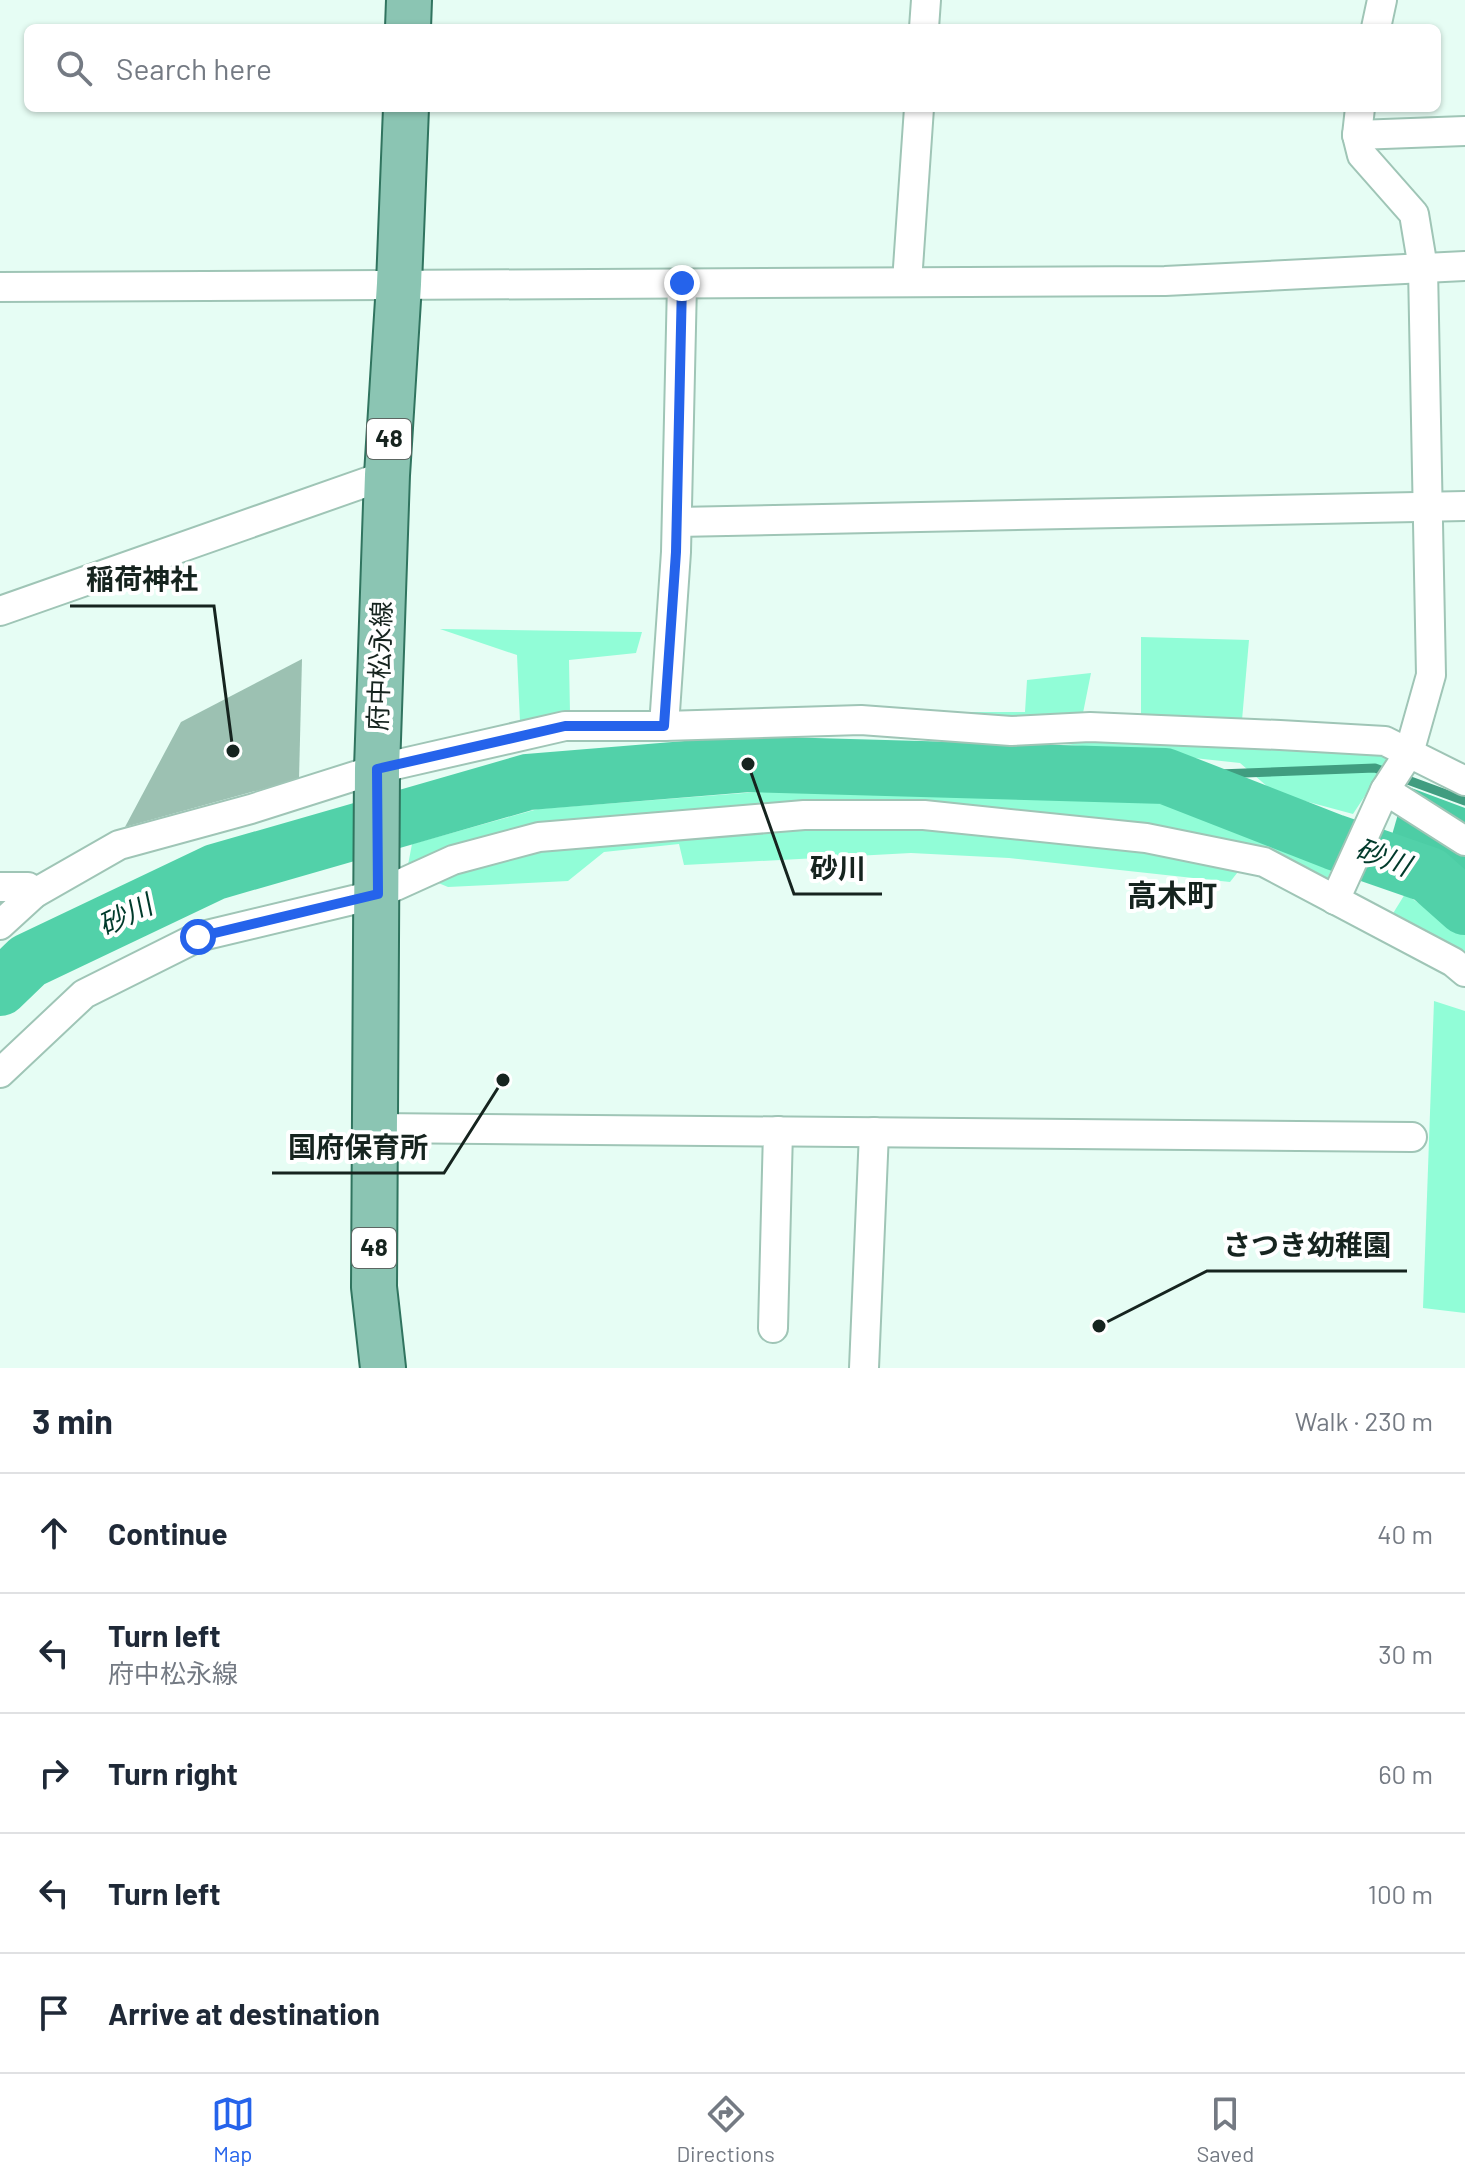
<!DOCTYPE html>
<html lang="en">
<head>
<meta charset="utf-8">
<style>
  :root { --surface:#fff; --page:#f2f2f3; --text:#1f2937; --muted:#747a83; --line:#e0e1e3; --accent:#2563eb }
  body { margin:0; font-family:Barlow,"Noto Sans JP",sans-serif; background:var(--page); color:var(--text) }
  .stop { position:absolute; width:24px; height:24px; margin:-18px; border:6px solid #2563eb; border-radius:50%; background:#fff }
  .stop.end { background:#2563eb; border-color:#fff; box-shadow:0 2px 8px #0008 }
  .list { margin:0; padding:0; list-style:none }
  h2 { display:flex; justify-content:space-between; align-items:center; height:104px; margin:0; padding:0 32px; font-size:34px }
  h2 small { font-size:26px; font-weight:400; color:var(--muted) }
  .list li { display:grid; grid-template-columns:52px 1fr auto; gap:24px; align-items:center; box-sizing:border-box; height:120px; padding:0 32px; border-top:2px solid var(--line) }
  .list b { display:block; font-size:30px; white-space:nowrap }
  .list p { margin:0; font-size:26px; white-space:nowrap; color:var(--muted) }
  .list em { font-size:26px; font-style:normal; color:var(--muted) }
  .icon { flex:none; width:44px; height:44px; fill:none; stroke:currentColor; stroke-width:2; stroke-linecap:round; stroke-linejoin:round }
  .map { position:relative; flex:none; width:1465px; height:1368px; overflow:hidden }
  .search { position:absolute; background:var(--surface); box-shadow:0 2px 6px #0004; left:24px; right:24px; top:24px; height:88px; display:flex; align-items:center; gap:20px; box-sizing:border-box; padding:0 28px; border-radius:12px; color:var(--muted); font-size:30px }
  .sheet { height:704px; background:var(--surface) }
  nav { display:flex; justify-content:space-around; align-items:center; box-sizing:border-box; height:112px; border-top:2px solid var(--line); background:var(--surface); font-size:22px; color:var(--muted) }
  nav a { display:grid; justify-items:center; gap:4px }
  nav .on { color:var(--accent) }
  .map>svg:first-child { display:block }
</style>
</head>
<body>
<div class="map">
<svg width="1465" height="1368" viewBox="0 0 1465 1368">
  <rect width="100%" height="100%" fill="#e6fdf4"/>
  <!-- green -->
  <g fill="#91fdd7">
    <polygon points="440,629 642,632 636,653 569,660 570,713 520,722 517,655"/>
    <polygon points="1141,637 1249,640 1242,720 1141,716"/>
    <polygon points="1091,673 1083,713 1004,724 925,712 1025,712 1027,680"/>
    <polygon points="1089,734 1393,753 1353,814 1275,793 1240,763 1036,741"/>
    <polygon points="1170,789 1338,855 1325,884 1241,868 1230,882 1009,858 911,853 684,865 679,844 604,852 568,881 448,887 407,870 412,844 538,809 785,790 1039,797"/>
    <polygon points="1405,894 1465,934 1465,964 1392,915"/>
    <polygon points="1434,1001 1465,1011 1465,1313 1423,1308"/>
  </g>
  <!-- forest -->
  <polygon fill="#4dcda5" points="1406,786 1465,808 1465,876 1392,835"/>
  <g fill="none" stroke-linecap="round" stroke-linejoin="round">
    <!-- stream -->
    <polyline stroke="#409d80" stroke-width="9" points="1165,776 1375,768 1465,801"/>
    <!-- river -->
    <polyline stroke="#52d1a9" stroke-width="56" points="0,988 28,961 215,872 528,782 748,764 1165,776 1334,842 1429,875 1465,907"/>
  </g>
  <!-- building -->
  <polygon fill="#9cc1b2" points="302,659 299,779 125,827 181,722"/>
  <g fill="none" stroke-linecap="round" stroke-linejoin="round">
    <defs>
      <g id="minor">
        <polyline points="924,28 926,0"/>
        <polyline points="1376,28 1382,0"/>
        <polyline points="1357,135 1465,131"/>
        <polyline points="907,282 919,108"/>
        <polyline points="0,287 1165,281 1465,266"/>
        <polyline points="677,522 1465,506"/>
        <polyline points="0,611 387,475"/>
        <polyline points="664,726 676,552 682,283"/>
        <polyline points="1385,790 1465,841"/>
        <polyline points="0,887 28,887 35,893"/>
        <polyline points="1335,900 1385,790 1409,753 1431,675 1423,268 1414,214 1362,155 1357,135 1360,108"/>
        <polyline points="0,925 35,893 119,845 251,809 377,769 565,726 664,726 861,720 1011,731 1090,727 1280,735 1385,741 1465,781"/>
        <polyline points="0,1073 84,994 198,937 378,894 453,860 539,837 804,815 924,815 1146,838 1264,862 1453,962 1465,972"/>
        <polyline points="375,1128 1412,1137"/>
        <polyline points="773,1328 778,1131"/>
        <polyline points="864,1368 874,1132"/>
      </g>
      <g id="primary">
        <polyline points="408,28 409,0"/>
        <polyline points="383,1368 374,1287 377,769 387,475 399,284 406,108"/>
      </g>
    </defs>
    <!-- minor casing -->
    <use href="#minor" stroke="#9fc5b6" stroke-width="32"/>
    <!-- primary casing -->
    <use href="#primary" stroke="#30745f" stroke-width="48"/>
    <!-- minor -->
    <use href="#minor" stroke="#fff" stroke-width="28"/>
    <!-- primary -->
    <use href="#primary" stroke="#8bc5b3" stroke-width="44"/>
  </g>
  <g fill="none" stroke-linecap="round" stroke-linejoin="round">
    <!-- route -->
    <polyline stroke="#2563eb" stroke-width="10" points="198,937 378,894 377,769 565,726 664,726 676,552 682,283"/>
  </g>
  <g text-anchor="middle" stroke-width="8" stroke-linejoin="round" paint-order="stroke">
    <!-- shield labels -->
    <g fill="#fff" stroke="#5c6662" stroke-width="2">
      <rect x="367" y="419" width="44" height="40" rx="6"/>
      <rect x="352" y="1228" width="44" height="40" rx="6"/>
    </g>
    <g font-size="24" font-weight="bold" fill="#16241f">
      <text x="389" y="447">48</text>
      <text x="374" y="1256">48</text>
    </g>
    <!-- street labels -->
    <g font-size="26" fill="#16241f" stroke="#fff">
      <text transform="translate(380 666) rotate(-88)" y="9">府中松永線</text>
    </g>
    <!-- water labels -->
    <g font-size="28" font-style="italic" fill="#003a2b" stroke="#fff">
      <text transform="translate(1383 857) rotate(20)" y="10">砂川</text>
      <text transform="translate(125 915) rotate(-26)" y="10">砂川</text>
    </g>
    <!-- quarter labels -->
    <g font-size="30" font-weight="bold" fill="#16241f" stroke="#fff">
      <text x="1172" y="906">高木町</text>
    </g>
  </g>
  <!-- callouts -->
  <path fill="none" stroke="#16241f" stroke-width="3" d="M233 751L214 606H70M748 764L794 894H882M503 1080L444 1173H272M1099 1326L1207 1271H1407"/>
  <g fill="#16241f" stroke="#fff" stroke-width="3">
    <circle cx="233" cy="751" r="8"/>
    <circle cx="748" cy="764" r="8"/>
    <circle cx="503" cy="1080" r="8"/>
    <circle cx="1099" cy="1326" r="8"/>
  </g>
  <g font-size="28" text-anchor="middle" font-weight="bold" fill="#16241f" stroke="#fff" stroke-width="8" stroke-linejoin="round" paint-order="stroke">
    <text x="142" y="589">稲荷神社</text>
    <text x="838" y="878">砂川</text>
    <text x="358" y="1157">国府保育所</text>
    <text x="1307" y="1255">さつき幼稚園</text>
  </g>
</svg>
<div class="stop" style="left:198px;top:937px"></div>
<div class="stop end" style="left:682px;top:283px"></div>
<div class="search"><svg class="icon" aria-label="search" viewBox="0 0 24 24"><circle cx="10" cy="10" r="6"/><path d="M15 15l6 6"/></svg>Search here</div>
</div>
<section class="sheet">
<h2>3 min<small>Walk · 230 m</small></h2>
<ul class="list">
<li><svg class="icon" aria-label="ahead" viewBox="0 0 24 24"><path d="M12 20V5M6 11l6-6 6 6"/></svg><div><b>Continue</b></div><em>40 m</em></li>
<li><svg class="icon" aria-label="left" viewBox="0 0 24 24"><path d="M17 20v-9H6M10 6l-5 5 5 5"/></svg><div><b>Turn left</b><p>府中松永線</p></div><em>30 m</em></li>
<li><svg class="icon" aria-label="right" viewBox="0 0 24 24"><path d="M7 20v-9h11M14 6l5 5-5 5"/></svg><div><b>Turn right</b></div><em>60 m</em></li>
<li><svg class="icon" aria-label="left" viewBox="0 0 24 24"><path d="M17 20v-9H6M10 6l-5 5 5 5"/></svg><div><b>Turn left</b></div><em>100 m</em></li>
<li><svg class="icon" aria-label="arrive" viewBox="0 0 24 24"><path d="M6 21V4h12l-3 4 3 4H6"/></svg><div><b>Arrive at destination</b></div></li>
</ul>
</section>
<nav>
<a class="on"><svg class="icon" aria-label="map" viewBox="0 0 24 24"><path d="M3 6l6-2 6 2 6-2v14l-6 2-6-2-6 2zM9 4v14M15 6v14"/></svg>Map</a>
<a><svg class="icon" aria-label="directions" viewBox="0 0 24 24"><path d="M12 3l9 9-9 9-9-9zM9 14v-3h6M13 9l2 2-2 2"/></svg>Directions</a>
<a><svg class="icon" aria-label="saved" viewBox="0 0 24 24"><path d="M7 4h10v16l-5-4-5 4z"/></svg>Saved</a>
</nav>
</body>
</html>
